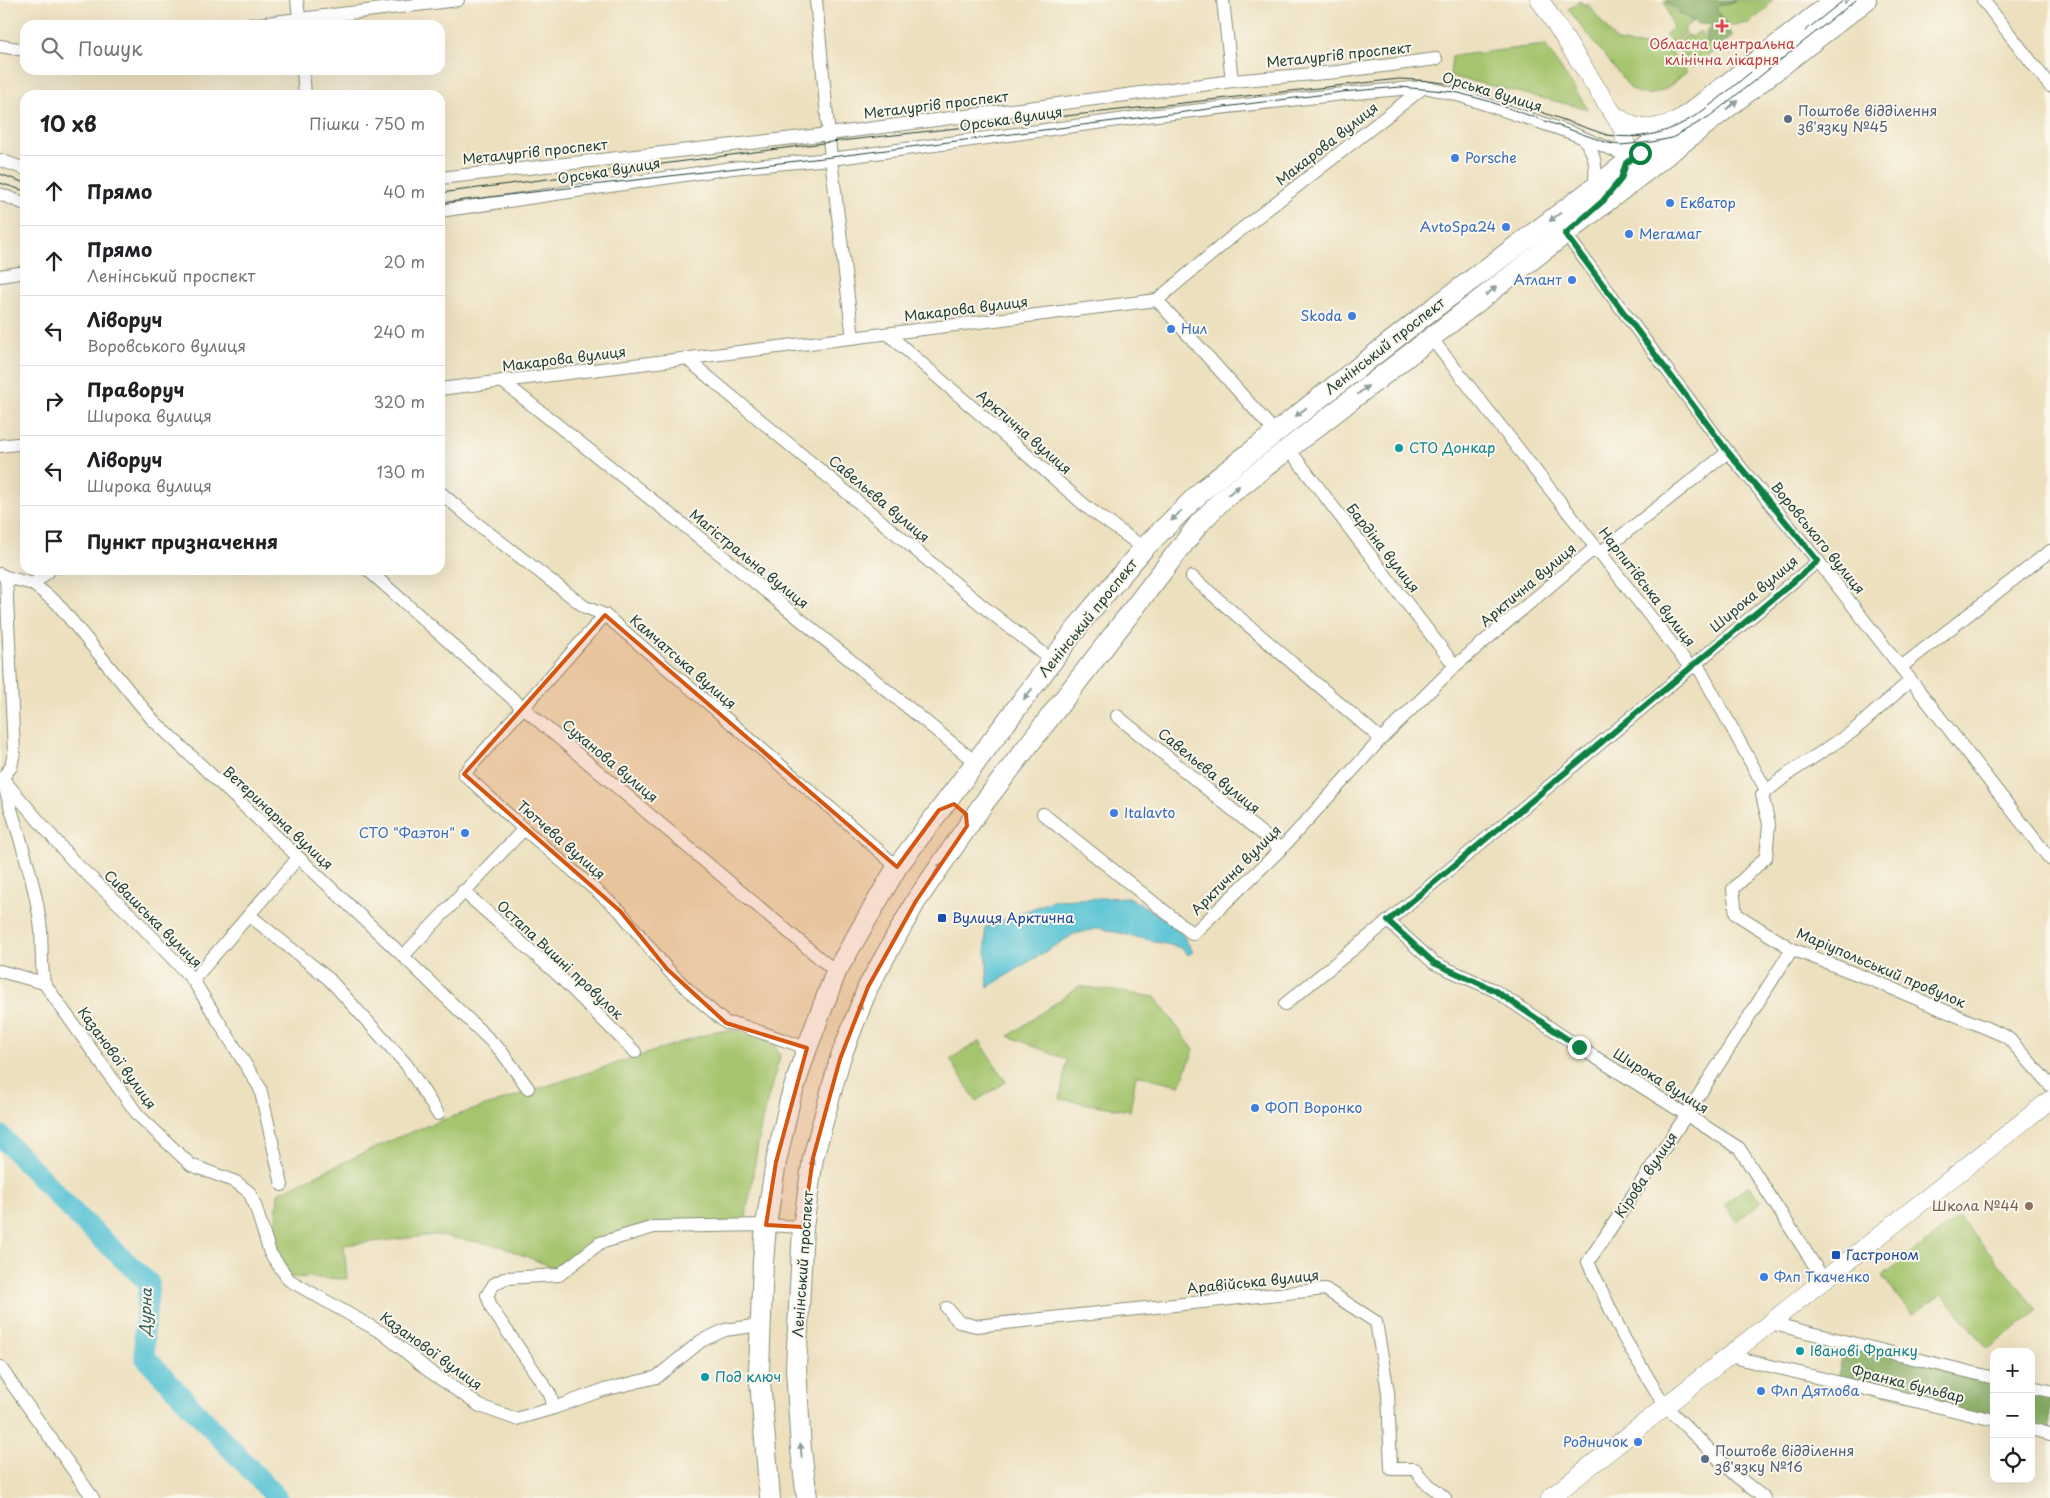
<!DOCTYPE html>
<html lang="uk">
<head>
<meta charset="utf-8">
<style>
  :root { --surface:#fff; --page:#f2f2f2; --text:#202124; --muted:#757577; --line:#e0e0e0 }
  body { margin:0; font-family:"Playpen Sans",sans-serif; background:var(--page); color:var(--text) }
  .controls { position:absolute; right:15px; bottom:15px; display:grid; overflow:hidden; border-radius:10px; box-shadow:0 5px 20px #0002 }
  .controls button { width:45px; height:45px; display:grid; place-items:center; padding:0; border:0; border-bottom:1px solid var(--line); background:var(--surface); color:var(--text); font:25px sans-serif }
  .stop { position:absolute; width:15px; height:15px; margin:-11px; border:4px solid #0b8043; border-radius:50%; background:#fff }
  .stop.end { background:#0b8043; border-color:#fff; box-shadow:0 1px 5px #0008 }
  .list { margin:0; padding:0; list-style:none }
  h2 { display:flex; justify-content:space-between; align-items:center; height:65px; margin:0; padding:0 20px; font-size:21px }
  h2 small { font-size:16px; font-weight:400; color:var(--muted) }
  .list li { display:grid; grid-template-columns:32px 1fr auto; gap:15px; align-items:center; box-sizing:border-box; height:70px; padding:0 20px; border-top:1px solid var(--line) }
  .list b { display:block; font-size:19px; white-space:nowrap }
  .list p { margin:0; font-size:16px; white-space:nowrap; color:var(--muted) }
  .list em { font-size:16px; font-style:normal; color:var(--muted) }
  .icon { flex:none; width:28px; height:28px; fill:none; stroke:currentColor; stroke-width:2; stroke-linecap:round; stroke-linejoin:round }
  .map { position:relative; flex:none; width:2050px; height:1498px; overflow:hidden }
  .search { position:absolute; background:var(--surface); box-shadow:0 5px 20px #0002; left:20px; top:20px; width:425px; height:55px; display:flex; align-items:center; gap:12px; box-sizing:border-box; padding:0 18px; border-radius:15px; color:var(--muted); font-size:19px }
  .panel { position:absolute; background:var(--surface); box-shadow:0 5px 20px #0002; left:20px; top:90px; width:425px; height:485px; border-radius:15px }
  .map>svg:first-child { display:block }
</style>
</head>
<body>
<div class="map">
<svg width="2050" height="1498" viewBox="0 0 2050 1498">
  <rect width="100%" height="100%" fill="#fbf7ec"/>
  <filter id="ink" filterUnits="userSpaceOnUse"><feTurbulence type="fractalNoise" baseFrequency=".02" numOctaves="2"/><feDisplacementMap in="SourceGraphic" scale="10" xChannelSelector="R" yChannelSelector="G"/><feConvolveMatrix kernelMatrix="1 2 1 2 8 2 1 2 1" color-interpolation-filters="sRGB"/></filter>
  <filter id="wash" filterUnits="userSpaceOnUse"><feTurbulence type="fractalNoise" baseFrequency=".0096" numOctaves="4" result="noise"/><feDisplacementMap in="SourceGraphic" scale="20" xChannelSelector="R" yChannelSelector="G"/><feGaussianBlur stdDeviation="1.12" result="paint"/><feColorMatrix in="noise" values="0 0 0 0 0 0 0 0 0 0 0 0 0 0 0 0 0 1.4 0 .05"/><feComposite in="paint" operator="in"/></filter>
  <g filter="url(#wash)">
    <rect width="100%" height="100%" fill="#ede0bf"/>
    <!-- green -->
    <g fill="#a5c56e" stroke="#628151">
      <polygon points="1664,0 1675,11 1693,21 1684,28 1686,33 1673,44 1665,35 1673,28"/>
      <polygon points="1735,0 1773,0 1764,11 1749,23 1728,26 1716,9 1719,5 1734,2"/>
      <path d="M1580 1 1583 5 1587 3 1617 42 1652 47 1661 40 1675 57 1673 58 1675 61 1677 60 1687 72C1669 86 1654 103 1631 89L1568 9Z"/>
      <polygon points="1700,31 1714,51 1693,68 1683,56 1684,55 1682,51 1680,52 1674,46 1687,35 1692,37"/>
      <polygon points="1545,45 1588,109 1450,76 1452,56"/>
      <polygon points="1079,986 1155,997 1194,1050 1180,1085 1136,1075 1130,1111 1060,1099 1067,1060 1009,1036"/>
      <polygon points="716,1031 736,1031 774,1043 780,1056 762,1120 745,1223 651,1223 557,1269 500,1246 436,1235 344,1245 347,1279 290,1277 273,1252 278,1193 396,1138 442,1120"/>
      <polygon points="980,1041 1006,1082 976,1101 950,1059"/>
      <polygon points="1749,1185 1761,1202 1737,1221 1724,1204"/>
      <polygon points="1959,1217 2038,1310 1988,1349 1942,1294 1912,1315 1882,1276"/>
    </g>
    <!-- forest -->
    <g fill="#84aa61" stroke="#52744a">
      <path d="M1666 0H1735L1734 2 1720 5 1716 9 1733 36 1714 51 1707 41 1706 31 1712 26C1707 23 1705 25 1700 24 1693 22 1670 7 1666 0Z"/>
      <polygon points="1846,1342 1994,1378 1994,1420 1836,1382"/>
      <polygon points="2031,1387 2050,1391 2050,1434 2031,1429"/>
    </g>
    <!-- water -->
    <polygon fill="#5ac4d5" stroke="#3c8084" points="1128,897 1177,926 1193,952 1188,955 1182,948 1099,928 1074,934 988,987 985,927 1054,900"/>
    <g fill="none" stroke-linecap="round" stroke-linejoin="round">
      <!-- river -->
      <polyline stroke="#5ac4d5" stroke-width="21" points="0,1135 78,1217 149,1283 144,1334 145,1357 277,1498"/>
    </g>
  </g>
  <g filter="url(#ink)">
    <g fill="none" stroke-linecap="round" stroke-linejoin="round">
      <defs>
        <g id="street">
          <polyline points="297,0 300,25"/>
          <polyline points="816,0 831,159 853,338"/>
          <polyline points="1223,0 1232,81"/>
          <polyline points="1983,0 2050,86"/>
          <polyline points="249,25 458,0"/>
          <polyline points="0,46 25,50"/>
          <polyline points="303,70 305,95"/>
          <path d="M1583 138C1596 153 1597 169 1594 188"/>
          <polyline points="0,160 25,169"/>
          <polyline points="440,178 829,134 1232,81 1337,72 1436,59"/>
          <polyline points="0,194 25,204"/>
          <polyline points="440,211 732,168 831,159 1148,116 1343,94 1424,87 1458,95 1569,132 1618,152 1634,153"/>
          <polyline points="1565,233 1728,452 1818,561 2050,859"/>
          <polyline points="0,276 25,272"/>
          <polyline points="1157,300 1275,432"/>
          <polyline points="888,334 1088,508 1144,548"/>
          <polyline points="1431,338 1690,667 1699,668 1766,790"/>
          <polyline points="687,359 985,608 1053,661"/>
          <polyline points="502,381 720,554 975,762"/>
          <polyline points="440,389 1157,300 1233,236 1424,87"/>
          <polyline points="0,446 25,443"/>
          <polyline points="1288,448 1455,666"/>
          <polyline points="440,492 476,523 585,607 605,615 842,818 897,867"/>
          <polyline points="368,570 522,707 836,972"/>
          <polyline points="0,574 6,577 33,584 57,603 152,719 403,956 501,1051 528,1088"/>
          <path d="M6 577 14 752 11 767 2 778C15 826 36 881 41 930 42 947 41 965 44 983"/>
          <polyline points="1192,577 1381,739"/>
          <polyline points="33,584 50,570"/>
          <polyline points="605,615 464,774 524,829 620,911 667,969 698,999 726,1023 740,1025 807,1048"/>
          <polyline points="1901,667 2050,551"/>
          <polyline points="1911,680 1852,732 1788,774 1762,795 1769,824 1766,857 1733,889 1736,914 1792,949 1877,982 2005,1036 2010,1040 2050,1085"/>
          <polyline points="1117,716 1281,849"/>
          <polyline points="0,779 2,778 74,862 135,919 193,980 260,1088 282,1185"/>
          <polyline points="1043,814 1193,934 1281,849 1381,739 1455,666 1590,552 1601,552 1728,452"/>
          <polyline points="463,891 557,974 635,1052"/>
          <polyline points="249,915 329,979 406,1064 438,1114"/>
          <polyline points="1388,921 1434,963 1494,990 1579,1047 1739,1148 1824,1280"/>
          <polyline points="403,956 524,829"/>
          <polyline points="0,971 44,983 138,1115 191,1165 236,1182 249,1192 255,1205 270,1253 289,1280 384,1334 429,1371 480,1406 516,1419 554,1408 600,1391 657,1377 701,1341 725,1330 760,1325"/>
          <polyline points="193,980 298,858"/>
          <polyline points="1285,1004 1388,921 1818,561"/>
          <polyline points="947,1308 959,1322 976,1326 1325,1289 1376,1322 1388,1392 1391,1469 1415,1469 1423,1480 1445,1498"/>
          <polyline points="1770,1323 1994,1378"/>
          <polyline points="1729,1356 1994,1420"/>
          <polyline points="0,1367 93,1498"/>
          <polyline points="2031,1387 2050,1391"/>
          <polyline points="554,1408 550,1394 492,1309 487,1295 494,1284 506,1278 559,1275 600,1243 654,1227 766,1225 803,1227"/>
          <polyline points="2031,1429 2050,1434"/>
          <polyline points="1764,1498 1734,1474 1665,1406 1624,1338 1588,1262 1687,1114 1792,949"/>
        </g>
        <g id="secondary">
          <polyline points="1540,0 1623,129 1627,153 1624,171"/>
          <path d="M1616 116C1640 133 1651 130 1678 121"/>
          <polyline points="1550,1498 2050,1100"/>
        </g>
        <g id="primary">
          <polyline points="770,1498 759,1370 763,1262 766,1225 776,1162 790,1100 807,1048 836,972 897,867 1086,616 1144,548 1204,489 1430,311 1594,188 1835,0"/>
          <polyline points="807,1498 801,1450 796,1368 803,1227 813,1158 840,1059 868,987 916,901 983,804 1198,525 1221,501 1866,0"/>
        </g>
      </defs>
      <!-- street casing -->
      <use href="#street" stroke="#868e7a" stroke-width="14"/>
      <!-- secondary casing -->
      <use href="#secondary" stroke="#868e7a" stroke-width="19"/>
      <!-- primary casing -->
      <use href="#primary" stroke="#868e7a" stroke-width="22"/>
      <!-- street -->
      <use href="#street" stroke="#fff" stroke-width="12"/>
      <!-- secondary -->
      <use href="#secondary" stroke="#fff" stroke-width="18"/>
      <!-- primary -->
      <use href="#primary" stroke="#fff" stroke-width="20"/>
      <!-- tram -->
      <g stroke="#1f3d34" stroke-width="1">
        <polyline points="1805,31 1844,0"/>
        <path d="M1521 105 1607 135C1672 145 1704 110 1751 72"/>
        <polyline points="0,174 25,183"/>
        <polyline points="0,183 25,191"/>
        <path d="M440 193 831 142 1399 79C1430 80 1458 84 1488 93"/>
        <polyline points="440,203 831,157 1342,92 1400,87 1455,92 1488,101 1608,143 1620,145 1652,142 1672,138 1710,116 1856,0"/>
      </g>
    </g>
    <!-- one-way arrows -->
    <defs><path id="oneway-solid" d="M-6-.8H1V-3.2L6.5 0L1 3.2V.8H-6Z" transform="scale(1.25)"/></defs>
    <g fill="#8f9e9a">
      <use href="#oneway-solid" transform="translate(1732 105) rotate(-38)"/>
      <use href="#oneway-solid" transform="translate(1555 217) rotate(143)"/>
      <use href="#oneway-solid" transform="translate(1491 291) rotate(-38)"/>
      <use href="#oneway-solid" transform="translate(1363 390) rotate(-38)"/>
      <use href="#oneway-solid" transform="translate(1301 412) rotate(142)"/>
      <use href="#oneway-solid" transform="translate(1234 490) rotate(-38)"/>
      <use href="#oneway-solid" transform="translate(1176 516) rotate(136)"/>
      <use href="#oneway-solid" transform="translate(1028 694) rotate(128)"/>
      <use href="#oneway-solid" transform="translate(938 869) rotate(-55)"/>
      <use href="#oneway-solid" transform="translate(859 1010) rotate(-69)"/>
      <use href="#oneway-solid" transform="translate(812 1166) rotate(-81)"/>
      <use href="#oneway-solid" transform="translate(801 1450) rotate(-95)"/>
    </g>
  </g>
  <g fill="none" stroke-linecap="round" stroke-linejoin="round" filter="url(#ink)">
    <!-- route -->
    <polyline stroke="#0b8043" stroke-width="6" points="1579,1047 1494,990 1434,963 1388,921 1818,561 1728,452 1565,234 1603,201 1621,179 1626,163 1640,153"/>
  </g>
  <!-- marked area -->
  <path fill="#d45610" fill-opacity="0.2" stroke="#d45610" stroke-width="4" stroke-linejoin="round" d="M605 615 897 867 939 810 954 804 966 814 967 826 916 901 868 987 840 1059 813 1158 803 1227 766 1225 776 1162 807 1048 726 1023 667 969 620 911 464 774Z"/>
  <!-- markers -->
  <path fill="#e0444e" stroke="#fbf7ec" stroke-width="2" d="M1719.5 18.5h5v5h5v5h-5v5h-5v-5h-5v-5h5z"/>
  <g fill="#5c6f8a" stroke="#fbf7ec" stroke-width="2">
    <circle cx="1788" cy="119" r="5"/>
    <circle cx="1705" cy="1459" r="5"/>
  </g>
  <g fill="#3f7fe0" stroke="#fbf7ec" stroke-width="2">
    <circle cx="1455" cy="158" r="5"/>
    <circle cx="1670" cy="203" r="5"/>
    <circle cx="1506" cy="227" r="5"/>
    <circle cx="1629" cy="234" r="5"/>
    <circle cx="1572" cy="280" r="5"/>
    <circle cx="1352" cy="316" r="5"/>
    <circle cx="1171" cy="329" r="5"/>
    <circle cx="1114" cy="813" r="5"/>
    <circle cx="465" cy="833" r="5"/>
    <circle cx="1255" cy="1108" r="5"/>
    <circle cx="1764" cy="1277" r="5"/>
    <circle cx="1761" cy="1391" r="5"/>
    <circle cx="1638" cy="1442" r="5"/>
  </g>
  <g fill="#0f9aa8" stroke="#fbf7ec" stroke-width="2">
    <circle cx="1399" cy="448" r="5"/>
    <circle cx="1800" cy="1351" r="5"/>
    <circle cx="705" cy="1377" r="5"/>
  </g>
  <g fill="#1a4fb4" stroke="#fbf7ec" stroke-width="2">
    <rect x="937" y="913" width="10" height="10" rx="2.5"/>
    <rect x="1831" y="1250" width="10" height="10" rx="2.5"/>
  </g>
  <circle fill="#8d6e63" stroke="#fbf7ec" stroke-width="2" cx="2029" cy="1206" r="5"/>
  <g text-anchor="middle" stroke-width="4" stroke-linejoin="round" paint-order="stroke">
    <!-- health labels -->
    <g font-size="14" fill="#be3a42" stroke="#fbf7ec">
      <text x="1722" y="49">Обласна центральна<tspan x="1722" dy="16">клінічна лікарня</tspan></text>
    </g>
    <!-- street labels -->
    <g font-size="14" fill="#1f3d34" stroke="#fbf7ec">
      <text transform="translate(1339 55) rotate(-6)" y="5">Металургів проспект</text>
      <text transform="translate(1492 92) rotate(17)" y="5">Орська вулиця</text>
      <text transform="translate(936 105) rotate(-7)" y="5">Металургів проспект</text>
      <text transform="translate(1011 119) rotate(-8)" y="5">Орська вулиця</text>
      <text transform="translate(1327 144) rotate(-38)" y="5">Макарова вулиця</text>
      <text transform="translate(535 152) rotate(-6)" y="5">Металургів проспект</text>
      <text transform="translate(609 171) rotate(-9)" y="5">Орська вулиця</text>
      <text transform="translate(966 309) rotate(-7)" y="5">Макарова вулиця</text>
      <text transform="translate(1385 346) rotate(-38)" y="5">Ленінський проспект</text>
      <text transform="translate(564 359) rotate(-7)" y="5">Макарова вулиця</text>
      <text transform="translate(1024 432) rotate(41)" y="5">Арктична вулиця</text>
      <text transform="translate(879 499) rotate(40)" y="5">Савельєва вулиця</text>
      <text transform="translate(1818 538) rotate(51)" y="5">Воровського вулиця</text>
      <text transform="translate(1383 548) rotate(52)" y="5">Бардіна вулиця</text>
      <text transform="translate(749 559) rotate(39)" y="5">Магістральна вулиця</text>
      <text transform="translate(1528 585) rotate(-40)" y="5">Арктична вулиця</text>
      <text transform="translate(1647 587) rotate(52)" y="5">Нарпитівська вулиця</text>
      <text transform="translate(1754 594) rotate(-40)" y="5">Широка вулиця</text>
      <text transform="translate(1088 618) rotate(-51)" y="5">Ленінський проспект</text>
      <text transform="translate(683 662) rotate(41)" y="5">Камчатська вулиця</text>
      <text transform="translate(610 761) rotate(40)" y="5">Суханова вулиця</text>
      <text transform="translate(1209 771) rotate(39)" y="5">Савельєва вулиця</text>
      <text transform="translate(278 818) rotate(43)" y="5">Ветеринарна вулиця</text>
      <text transform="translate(561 840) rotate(41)" y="5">Тютчева вулиця</text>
      <text transform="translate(1236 870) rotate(-45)" y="5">Арктична вулиця</text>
      <text transform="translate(153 919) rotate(45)" y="5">Сивашська вулиця</text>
      <text transform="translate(560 960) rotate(43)" y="5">Остапа Вишні провулок</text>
      <text transform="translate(1881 968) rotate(23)" y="5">Маріупольський провулок</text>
      <text transform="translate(117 1058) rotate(54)" y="5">Казанової вулиця</text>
      <text transform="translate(1661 1081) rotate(32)" y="5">Широка вулиця</text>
      <text transform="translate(1646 1175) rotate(-56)" y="5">Кірова вулиця</text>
      <text transform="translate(803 1264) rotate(-86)" y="5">Ленінський проспект</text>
      <text transform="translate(1253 1282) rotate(-6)" y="5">Аравійська вулиця</text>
      <text transform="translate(431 1351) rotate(36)" y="5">Казанової вулиця</text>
      <text transform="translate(1908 1384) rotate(14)" y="5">Франка бульвар</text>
    </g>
    <!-- service labels -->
    <g font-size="14" fill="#4e5e75" stroke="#fbf7ec" text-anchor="start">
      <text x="1798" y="116">Поштове відділення<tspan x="1798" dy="16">зв'язку №45</tspan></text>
      <text x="1715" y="1456">Поштове відділення<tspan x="1715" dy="16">зв'язку №16</tspan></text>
    </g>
    <!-- shop labels -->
    <g font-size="14" fill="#366cbe" stroke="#fbf7ec" text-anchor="start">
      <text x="1465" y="163">Porsche</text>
      <text x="1680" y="208">Екватор</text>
      <text x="1496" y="232" text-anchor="end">AvtoSpa24</text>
      <text x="1639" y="239">Мегамаг</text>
      <text x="1562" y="285" text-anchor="end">Атлант</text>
      <text x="1342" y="321" text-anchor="end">Skoda</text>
      <text x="1181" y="334">Нил</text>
      <text x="1124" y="818">Italavto</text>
      <text x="455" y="838" text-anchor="end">СТО "Фаэтон"</text>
      <text x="1265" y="1113">ФОП Воронко</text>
      <text x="1774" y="1282">Флп Ткаченко</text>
      <text x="1771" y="1396">Флп Дятлова</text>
      <text x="1628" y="1447" text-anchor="end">Родничок</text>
    </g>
    <!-- culture labels -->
    <g font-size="14" fill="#0d838f" stroke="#fbf7ec" text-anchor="start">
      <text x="1409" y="453">СТО Донкар</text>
      <text x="1810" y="1356">Іванові Франку</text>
      <text x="715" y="1382">Под ключ</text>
    </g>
    <!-- transit labels -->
    <g font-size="14" fill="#164399" stroke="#fbf7ec" text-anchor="start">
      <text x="952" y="923">Вулиця Арктична</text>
      <text x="1846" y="1260">Гастроном</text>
    </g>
    <!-- education labels -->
    <g font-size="14" fill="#785e54" stroke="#fbf7ec" text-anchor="end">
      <text x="2019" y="1211">Школа №44</text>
    </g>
    <!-- water labels -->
    <g font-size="15" font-style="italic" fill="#2e5f5c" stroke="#fbf7ec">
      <text transform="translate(146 1312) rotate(-88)" y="5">Дурна</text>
    </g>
  </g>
</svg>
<div class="controls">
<button>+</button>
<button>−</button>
<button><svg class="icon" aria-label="locate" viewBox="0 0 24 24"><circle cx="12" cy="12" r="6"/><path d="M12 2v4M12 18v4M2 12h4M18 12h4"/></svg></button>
</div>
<div class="stop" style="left:1640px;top:153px"></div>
<div class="stop end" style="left:1579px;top:1047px"></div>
<div class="search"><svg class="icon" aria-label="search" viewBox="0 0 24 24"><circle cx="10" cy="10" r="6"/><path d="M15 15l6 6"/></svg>Пошук</div>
<section class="panel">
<h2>10 хв<small>Пішки · 750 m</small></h2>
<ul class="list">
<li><svg class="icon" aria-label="ahead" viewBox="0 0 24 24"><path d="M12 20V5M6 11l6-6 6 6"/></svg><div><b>Прямо</b></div><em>40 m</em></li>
<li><svg class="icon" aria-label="ahead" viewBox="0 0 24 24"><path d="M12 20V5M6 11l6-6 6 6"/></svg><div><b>Прямо</b><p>Ленінський проспект</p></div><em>20 m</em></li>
<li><svg class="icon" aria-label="left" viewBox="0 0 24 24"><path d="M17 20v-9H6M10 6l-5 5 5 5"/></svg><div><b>Ліворуч</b><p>Воровського вулиця</p></div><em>240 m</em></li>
<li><svg class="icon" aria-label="right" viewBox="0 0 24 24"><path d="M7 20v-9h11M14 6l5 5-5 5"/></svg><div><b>Праворуч</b><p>Широка вулиця</p></div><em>320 m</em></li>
<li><svg class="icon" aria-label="left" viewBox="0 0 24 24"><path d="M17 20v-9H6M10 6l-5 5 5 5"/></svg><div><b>Ліворуч</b><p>Широка вулиця</p></div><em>130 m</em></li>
<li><svg class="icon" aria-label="arrive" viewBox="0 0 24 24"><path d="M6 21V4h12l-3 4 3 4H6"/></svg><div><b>Пункт призначення</b></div></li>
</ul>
</section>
</div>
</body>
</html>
